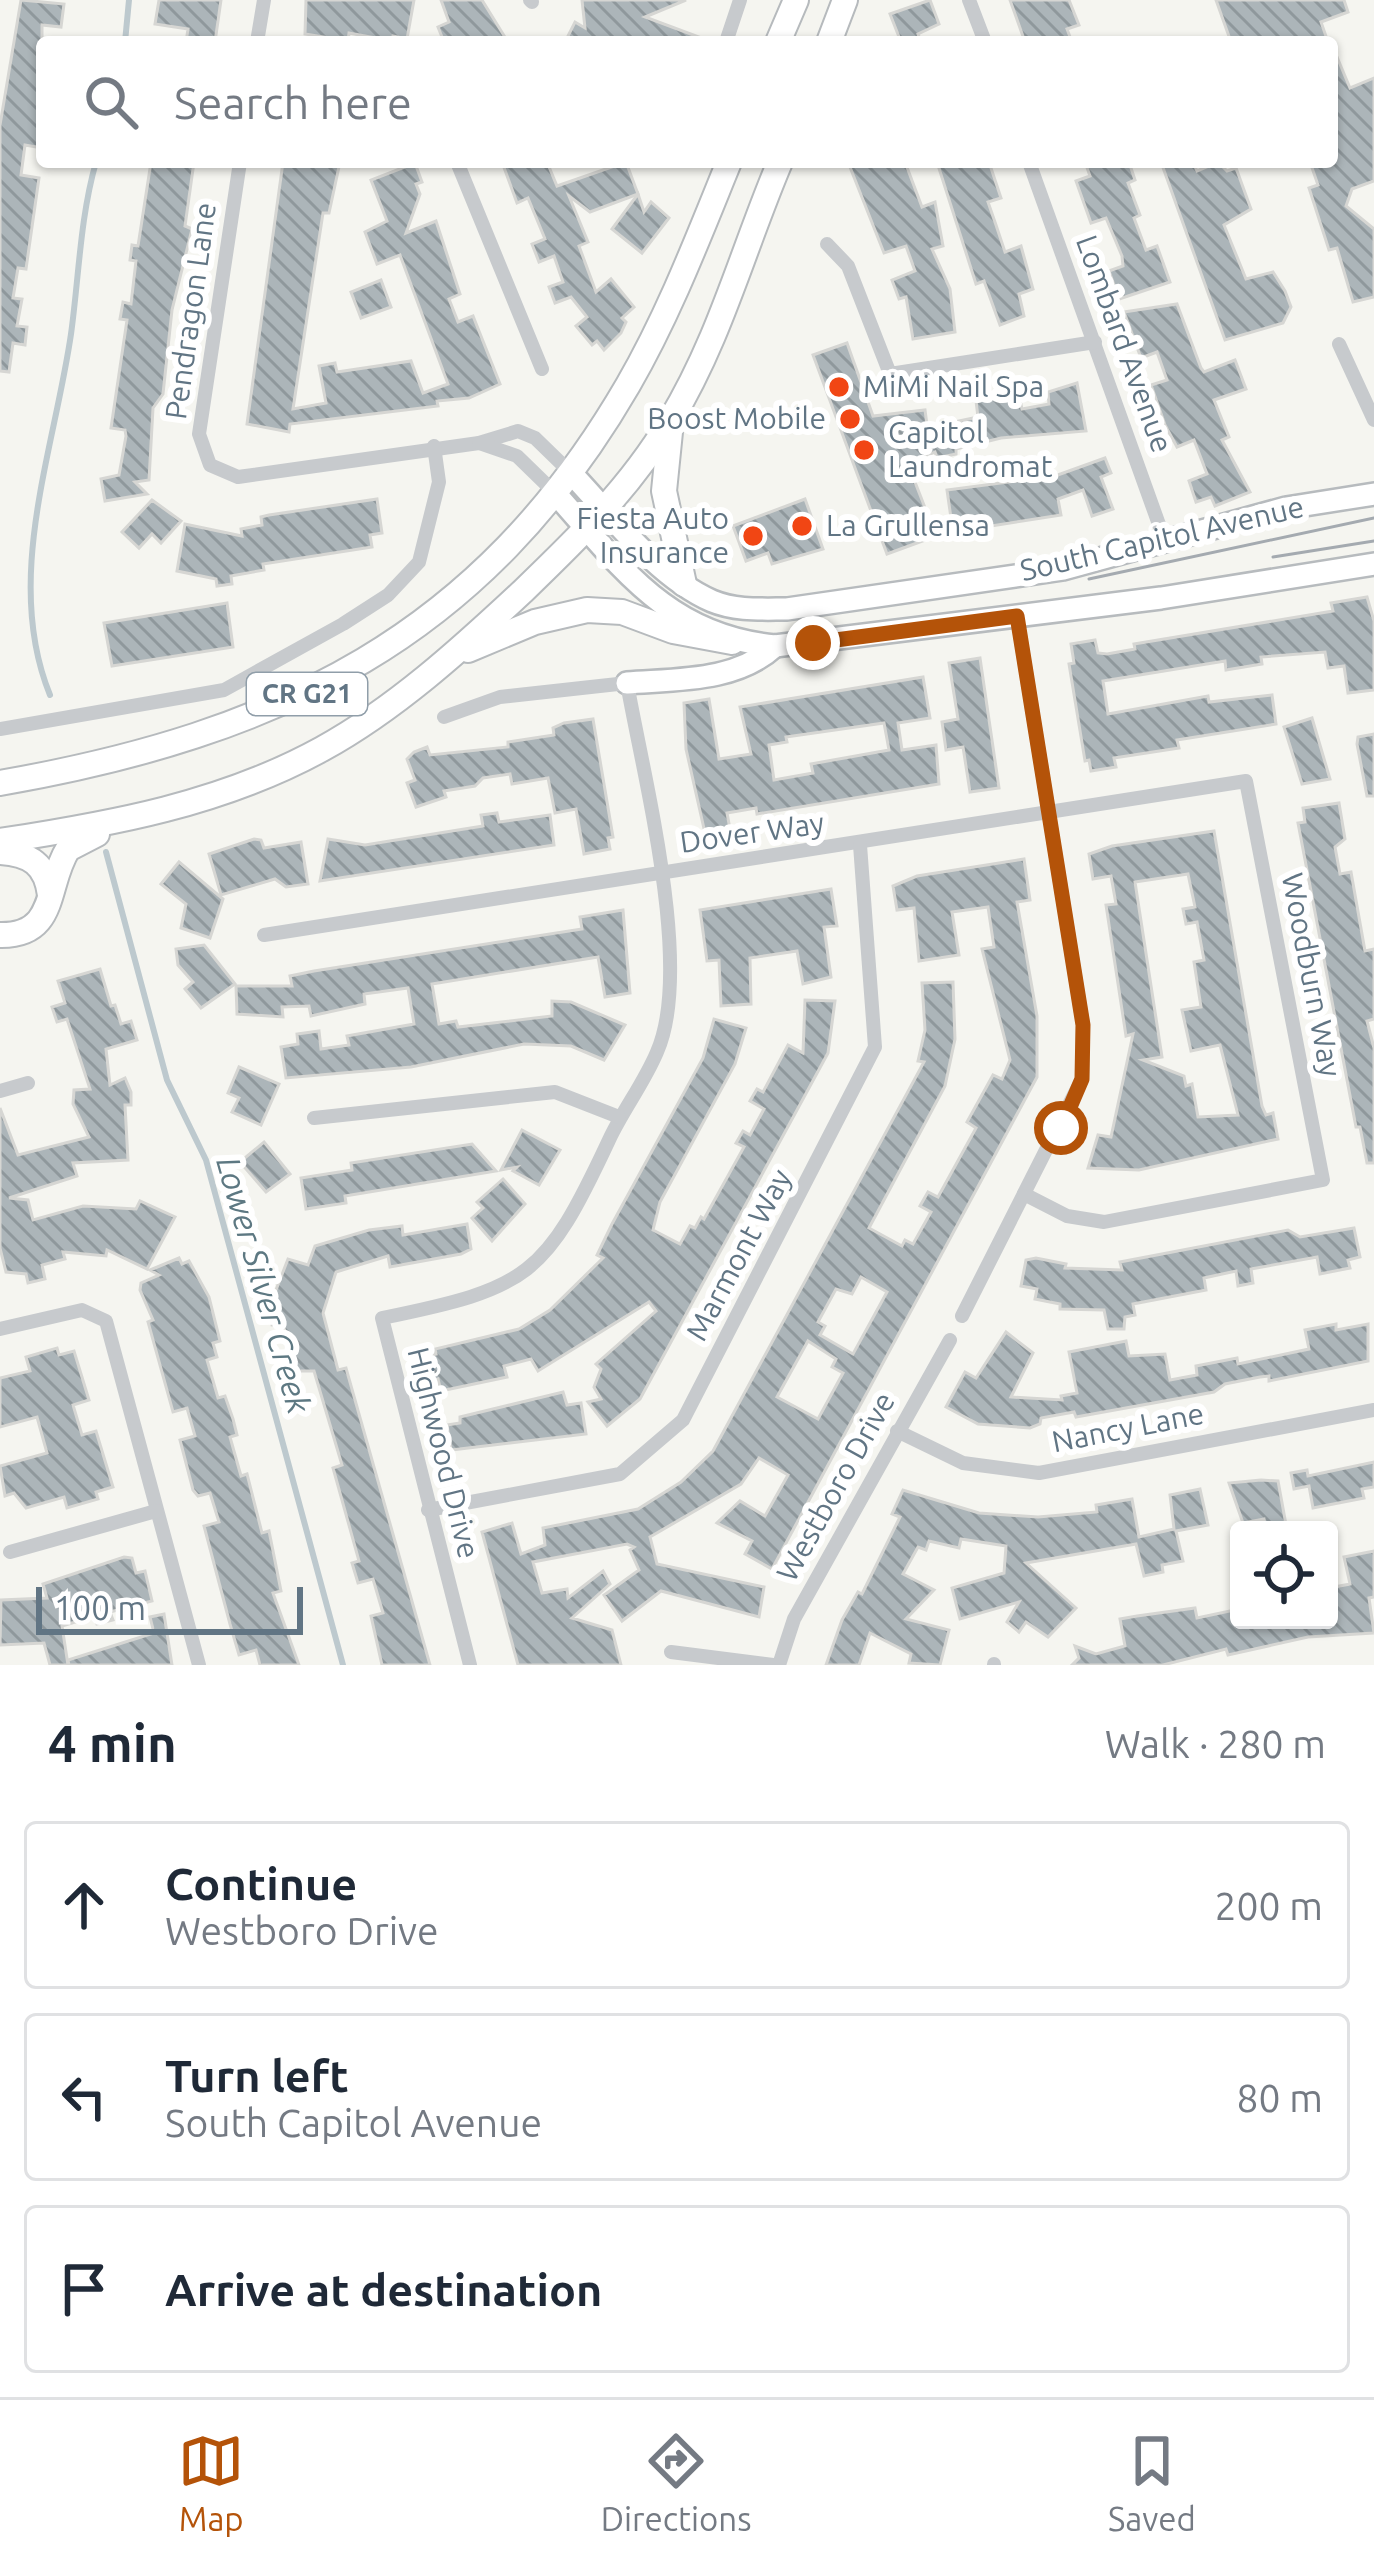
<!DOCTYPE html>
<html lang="en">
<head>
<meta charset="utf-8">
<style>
  :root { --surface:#fff; --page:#f2f2f3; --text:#1f2937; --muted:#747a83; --line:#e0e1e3; --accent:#b45309 }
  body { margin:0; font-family:Ubuntu,sans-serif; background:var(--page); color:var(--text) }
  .controls { position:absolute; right:36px; bottom:36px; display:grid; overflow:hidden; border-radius:12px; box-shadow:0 3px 9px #0004 }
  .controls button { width:108px; height:108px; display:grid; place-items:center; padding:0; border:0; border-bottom:3px solid var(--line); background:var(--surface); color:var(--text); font:60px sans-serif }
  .scale { position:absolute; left:36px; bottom:30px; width:267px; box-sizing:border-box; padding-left:12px; border:6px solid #617584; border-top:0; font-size:33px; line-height:42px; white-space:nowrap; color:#617584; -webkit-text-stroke:9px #fff; paint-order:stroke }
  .stop { position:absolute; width:36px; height:36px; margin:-27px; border:9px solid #b45309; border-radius:50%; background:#fff }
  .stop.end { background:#b45309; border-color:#fff; box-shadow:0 3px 12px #0008 }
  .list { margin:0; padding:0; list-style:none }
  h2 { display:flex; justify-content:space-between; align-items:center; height:156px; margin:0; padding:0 48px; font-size:51px }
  h2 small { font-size:39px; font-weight:400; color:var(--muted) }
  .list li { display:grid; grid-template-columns:78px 1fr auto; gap:36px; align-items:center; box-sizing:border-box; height:168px; margin:0 24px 24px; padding:0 24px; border:3px solid var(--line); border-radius:12px }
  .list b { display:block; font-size:45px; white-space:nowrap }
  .list p { margin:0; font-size:39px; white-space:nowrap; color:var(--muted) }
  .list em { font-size:39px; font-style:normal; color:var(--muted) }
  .icon { flex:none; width:66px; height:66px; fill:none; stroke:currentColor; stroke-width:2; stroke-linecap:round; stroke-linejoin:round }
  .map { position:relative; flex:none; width:1374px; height:1665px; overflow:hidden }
  .search { position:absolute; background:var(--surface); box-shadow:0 3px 9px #0004; left:36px; right:36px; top:36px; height:132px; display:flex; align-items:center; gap:30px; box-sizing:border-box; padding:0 42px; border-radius:12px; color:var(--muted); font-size:45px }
  .sheet { height:732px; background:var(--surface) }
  nav { display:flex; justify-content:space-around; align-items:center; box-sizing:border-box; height:168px; border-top:3px solid var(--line); background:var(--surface); font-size:33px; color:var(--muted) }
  nav a { display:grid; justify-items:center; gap:6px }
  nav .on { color:var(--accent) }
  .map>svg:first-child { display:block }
</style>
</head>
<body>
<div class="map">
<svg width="1374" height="1665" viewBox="0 0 1374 1665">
  <defs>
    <pattern id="building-back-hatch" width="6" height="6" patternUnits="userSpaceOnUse" patternTransform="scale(3)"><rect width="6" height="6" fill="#acb5b9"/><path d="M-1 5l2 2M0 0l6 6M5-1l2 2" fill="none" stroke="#8f989c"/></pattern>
  </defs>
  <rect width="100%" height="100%" fill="#f5f5f0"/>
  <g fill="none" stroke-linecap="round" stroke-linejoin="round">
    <!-- stream -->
    <g stroke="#bdc9ce" stroke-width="6">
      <polyline points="125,42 129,0"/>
      <path d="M50 695C3 580 54 451 71 334 79 276 80 218 96 162"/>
      <polyline points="106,852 167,1080 206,1160 343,1665"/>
    </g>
  </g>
  <!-- building -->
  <g fill="url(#building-back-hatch)" stroke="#d6d6d3" stroke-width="3" fill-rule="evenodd">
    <polygon points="21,0 64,4 61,27 42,25 42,148 25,145 21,175 39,178 26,269 18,268 13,298 22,299 17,326 27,327 25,345 13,343 9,372 0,371 0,125"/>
    <polygon points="159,0 221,0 215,42 186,42 188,29 155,24"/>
    <polygon points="306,0 414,0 407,39 393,36 392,41 349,33 348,41 305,34"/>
    <polygon points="441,0 482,0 508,42 444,42 438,27 449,22"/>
    <polygon points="582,0 686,0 645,17 712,42 565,42 575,22 585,28"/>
    <polygon points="930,0 939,24 918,34 921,42 901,42 890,14"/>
    <polygon points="1010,0 1069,0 1079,25 1067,29 1072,42 1025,42"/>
    <polygon points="1216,0 1344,0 1348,12 1321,22 1328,42 1259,42 1258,38 1231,42"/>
    <polygon points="1332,45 1350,88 1374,78 1374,181 1352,189 1346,206 1374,229 1374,297 1353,302 1337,248 1329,250 1309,188 1318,185 1310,162 1332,162"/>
    <polygon points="151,162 194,162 185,226 192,229 172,310 163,394 153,408 149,480 135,482 147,494 105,501 101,479 119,475 126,436 125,430 111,428 127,320 120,319 123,302 131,304 136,261 130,260 132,245 138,246"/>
    <polygon points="283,162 340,162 329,213 323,213 293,409 326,403 319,366 335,363 337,372 411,361 423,393 448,384 400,255 377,264 365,232 387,221 371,180 415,163 422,182 416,184 420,194 406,233 436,221 460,294 449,299 458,322 473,316 500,384 469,398 437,401 438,406 290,424 289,432 247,424"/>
    <polygon points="502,162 547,162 557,186 626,162 638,194 590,212 569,196 588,242 579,246 596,292 611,279 634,307 622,318 626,322 621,333 604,350 597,341 592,345 576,326 587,317 571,297 555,303 549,287 563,282 554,256 539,262 532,244 545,239 528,198 517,203"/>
    <polygon points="848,162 905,162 922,207 935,202 943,246 932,249 950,289 955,332 913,339 906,297 899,299 892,280 915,271 906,246 884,253"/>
    <polygon points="937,162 989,162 1001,198 988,202 996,225 1005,252 1021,246 1033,289 1019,294 1024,316 1000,325 984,281 976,284"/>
    <polygon points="1085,162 1129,162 1135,180 1128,183 1140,215 1134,218 1146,250 1157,246 1170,282 1119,299 1109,271 1123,266 1122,256 1106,218 1091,223 1076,181 1090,176"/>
    <polygon points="1161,162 1193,162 1197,171 1218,162 1227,171 1236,168 1251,209 1224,225 1246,279 1273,272 1285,291 1291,307 1283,323 1225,340"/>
    <polygon points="638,194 644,212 651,202 669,218 642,253 612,229"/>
    <polygon points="381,280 391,307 361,318 351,292"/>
    <polygon points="1177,304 1201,368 1204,372 1235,360 1246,389 1214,400 1229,437 1222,440 1250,492 1215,506 1211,497 1196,502 1189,481 1207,474 1194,440 1177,447 1165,425 1151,385 1167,380 1157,352 1141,358 1124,312"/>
    <polygon points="847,343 873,416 925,410 927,425 940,425 978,417 976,401 1019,395 1022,409 1049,404 1048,392 1077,383 1086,431 1001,438 956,449 956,454 937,458 935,452 908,464 936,536 887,554 813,355"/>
    <polygon points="1105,458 1111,473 1101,477 1113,509 1092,516 1083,490 1058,499 1061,515 953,532 947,490 1055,476"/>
    <polygon points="377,499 382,533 370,535 372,547 263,564 264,570 231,576 232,584 217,586 216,579 177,571 185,524 242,536 241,529 262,525 261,517 269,515"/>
    <polygon points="805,499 823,549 772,564 768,553 746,561 733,526"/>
    <polygon points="152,500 181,521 161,543 152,534 139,548 122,532"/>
    <polygon points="1367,597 1374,621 1374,690 1348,693 1344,666 1328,668 1325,652 1261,657 1262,664 1226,670 1225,661 1103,681 1108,714 1208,696 1209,702 1272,695 1276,724 1177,740 1179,748 1114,758 1116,767 1091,771 1089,760 1085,761 1069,664 1074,663 1071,644 1095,640 1098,653 1107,654 1135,649 1134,644 1333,611 1331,603"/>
    <polygon points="227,603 233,647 112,666 104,623"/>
    <polygon points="980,658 999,788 970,792 963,747 946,750 942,722 958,719 949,663"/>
    <path d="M923 677 930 718 898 723 902 750 936 745 939 784 757 814 756 808 727 813 730 829 705 833 686 749 684 703 709 699 719 759 751 754 740 707ZM884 723 889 750 811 764 813 773 774 780 769 745 787 742 786 737Z"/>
    <polygon points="1312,718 1330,779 1302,784 1284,727"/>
    <polygon points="593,719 613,837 608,838 610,849 584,854 576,809 555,813 548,778 512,784 510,774 483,778 475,786 444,791 446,797 416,807 407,783 415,780 407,759 414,752 427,747 430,755 508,747 508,742 554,735 553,728 564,723"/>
    <polygon points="1374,734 1374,796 1367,796 1357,744 1358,737"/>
    <polygon points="1339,803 1345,839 1335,847 1340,874 1351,872 1365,951 1374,949 1374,1019 1367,1021 1374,1048 1374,1163 1367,1163 1360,1127 1356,1127 1298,823 1305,822 1303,808"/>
    <polygon points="497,813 499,822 550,815 554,845 320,881 328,839 365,845 483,826 481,815"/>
    <path d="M1214 831 1262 1106 1266 1115 1273 1113 1278 1139 1139 1170 1088 1168 1098 1135 1111 1137 1133 1034 1126 1036 1106 905 1116 904 1111 876 1093 879 1089 854 1112 846ZM1188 874 1195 907 1183 909 1186 924 1197 922 1204 960 1194 962 1201 1007 1182 1010 1191 1051 1220 1045 1238 1115 1198 1117 1192 1084 1186 1086 1184 1076 1143 1060 1162 1057 1135 882Z"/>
    <polygon points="254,839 261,840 264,848 301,842 308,884 286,887 275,879 221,895 209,854"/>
    <path d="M1024 859 1030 900 1017 902 1037 1016V1077L772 1569 745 1554 752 1541 717 1523 740 1501 765 1516 788 1475 759 1458 741 1484 650 1537 657 1564 764 1587 759 1617 661 1591 622 1621 604 1595 639 1570 630 1550 634 1547 627 1544 533 1562 542 1593 567 1589 568 1598 603 1571 610 1584 572 1618 612 1630 621 1665H518L482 1532 512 1523 521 1554 545 1545 543 1528 638 1509 681 1482 713 1451 924 1062 918 1061 925 1030 922 983 953 982 955 1039 945 1086 869 1228 902 1246 905 1240 913 1244 931 1212 920 1206 928 1192 938 1197 976 1128 967 1122 993 1075 1002 1079 1010 1060 982 949 994 947 988 907 952 912 959 955 919 961 914 908 897 910 893 886 917 876ZM861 1277 887 1292 853 1354 820 1335 825 1326 818 1322 836 1289 852 1294ZM808 1341 836 1359 832 1367 843 1373 818 1419 777 1397Z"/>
    <polygon points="179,862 223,899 210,938 181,928 186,904 161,884"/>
    <polygon points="831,889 837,926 824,927 831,977 803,984 797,951 750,958 751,1004 721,1006 719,960 707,961 700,910"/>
    <polygon points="623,910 630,993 605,997 598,957 432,984 439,1024 456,1021 458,1027 552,1016 552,1001 571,1002 625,1025 604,1060 571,1046 524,1044 411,1067 286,1078 281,1047 298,1044 297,1034 319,1031 321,1049 349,1045 347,1036 414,1024 408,988 364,994 365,1004 311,1016 309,1006 282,1007 283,1017 237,1014 236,986 292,986 290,976 314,971 582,929 580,917"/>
    <polygon points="204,945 235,984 201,1008 185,989 193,982 178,965 176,949"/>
    <polygon points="100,969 111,1006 115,1005 121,1024 131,1021 137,1040 106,1049 110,1085 125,1078 131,1092 131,1105 125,1105 128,1160 73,1163 77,1176 9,1198 28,1200 33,1220 83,1206 136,1209 140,1201 175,1217 147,1269 107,1250 106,1256 63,1252 65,1259 42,1265 45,1279 28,1283 26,1274 6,1272 0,1248 0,1108 18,1155 89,1137 73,1104 74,1090 90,1089 67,1019 57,1022 52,1007 65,1003 58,981"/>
    <polygon points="805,1000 835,1001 828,1053 640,1399 607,1426 588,1402 601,1399 594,1387 601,1369 596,1364 656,1311 649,1302 538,1371 531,1359 504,1366 507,1377 441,1391 438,1379 432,1381 427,1356 436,1354 435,1349 519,1329 550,1310 603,1258 597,1255 612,1224 703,1058 714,1019 746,1028 735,1064 660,1202 653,1230 680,1244 690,1226 695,1228 701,1217 704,1219 744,1147 736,1143 743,1131 750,1135 764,1109 750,1101 757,1089 763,1092 788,1045 803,1053"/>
    <polygon points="239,1067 279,1084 261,1125 232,1112 239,1098 228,1093"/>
    <polygon points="522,1130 560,1150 539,1185 513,1171 517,1167 501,1170"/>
    <polygon points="264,1142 290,1174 266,1192 240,1162"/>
    <polygon points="472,1144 496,1171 345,1196 346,1203 306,1209 301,1178 352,1170 351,1163"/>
    <polygon points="503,1179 525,1204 492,1241 472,1218 483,1208 477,1202"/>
    <polygon points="467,1224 471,1249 461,1254 390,1267 388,1256 336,1272 323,1313 338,1370 346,1368 430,1665 382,1665 371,1616 383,1613 373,1579 358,1583 352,1563 359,1561 333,1468 342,1465 314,1371 295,1371 283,1324 272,1325 269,1308 288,1259 308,1265 315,1246 369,1230 402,1226 403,1235"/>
    <polygon points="1354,1228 1360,1257 1348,1260 1350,1268 1320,1274 1317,1257 1251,1269 1253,1283 1238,1286 1236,1271 1204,1278 1206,1290 1133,1304 1135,1315 1125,1317 1124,1329 1108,1329 1104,1310 1060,1309 1060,1304 1035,1299 1037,1289 1021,1286 1026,1260 1036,1258 1066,1264 1065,1268 1122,1270 1120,1262 1288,1230 1300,1237"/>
    <polygon points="179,1258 182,1264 189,1261 209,1297 220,1341 213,1343 217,1357 207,1360 218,1398 225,1396 233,1419 237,1435 230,1437 241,1476 247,1474 262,1533 269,1531 281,1591 273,1593 299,1665 260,1665 256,1650 239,1655 230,1624 204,1526 219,1522 210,1493 198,1496 193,1490 180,1440 195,1436 187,1408 173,1412 148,1322 153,1320 140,1290 141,1283 159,1275 150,1270"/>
    <polygon points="1336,1324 1336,1330 1368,1324 1368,1361 1269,1381 1269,1376 1260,1377 1225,1384 1214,1392 1076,1417 1074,1412 1041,1418 1040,1424 1030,1428 978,1424 946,1407 965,1372 976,1378 1006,1332 1033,1353 1011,1397 1062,1400 1061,1396 1077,1393 1069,1352 1126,1341 1129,1356 1165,1354 1170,1380 1197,1375 1196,1366 1237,1358 1238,1364 1309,1349 1305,1330"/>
    <polygon points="57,1348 59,1355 74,1351 89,1400 73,1405 82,1435 96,1431 113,1487 96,1492 98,1499 67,1508 64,1497 26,1508 14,1493 5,1496 0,1466 47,1453 37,1417 0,1427 0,1378 30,1371 26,1357"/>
    <polygon points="563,1392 567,1405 581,1403 586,1434 451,1450 447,1425 460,1423 460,1417"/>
    <polygon points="1374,1462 1374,1487 1362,1489 1364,1498 1313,1508 1309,1486 1294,1489 1291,1473 1307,1470 1308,1476"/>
    <polygon points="1261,1480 1278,1481 1287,1530 1266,1530 1264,1519 1243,1523 1229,1483"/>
    <polygon points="1200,1489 1208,1525 1176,1531 1183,1561 1162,1565 1163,1572 1144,1576 1136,1544 1026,1563 1076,1608 1048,1637 1026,1622 1019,1632 1007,1622 1019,1602 960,1619 952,1588 1004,1573 1006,1546 961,1539 959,1548 929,1541 926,1550 918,1547 903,1574 934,1590 906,1619 949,1630 940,1665 909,1663 911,1654 870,1633 859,1665 826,1665 842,1620 858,1592 862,1594 900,1517 892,1514 903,1490 979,1513 1038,1517 1097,1512 1096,1505 1132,1499 1139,1537 1174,1529 1170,1495"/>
    <polygon points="1374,1551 1374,1597 1369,1598 1374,1633 1308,1637 1228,1655 1226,1649 1163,1665 1072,1665 1079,1658 1075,1646 1096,1654 1125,1646 1120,1619 1137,1616 1195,1608 1197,1618 1239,1609 1239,1620 1329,1620 1329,1588 1350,1584 1344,1557"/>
    <polygon points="124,1557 132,1558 136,1573 145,1571 152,1601 110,1612 113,1620 97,1624 95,1616 62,1626 68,1665 50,1665 44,1643 0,1645 1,1600 47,1598 43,1584"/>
    <polygon points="164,1614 172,1665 69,1665 68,1660 154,1633 150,1617"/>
  </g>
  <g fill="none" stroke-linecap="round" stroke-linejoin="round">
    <defs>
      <g id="primary">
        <path d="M571 473C611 515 657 577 712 601 736 611 762 609 787 609L1063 569 1286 508 1374 494"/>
        <path d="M555 493C622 568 668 636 775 646L1161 598 1374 564"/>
        <path d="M627 683C677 679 736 682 775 646"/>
      </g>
      <g id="trunk">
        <polyline points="778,42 796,0"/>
        <polyline points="829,42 845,0"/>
        <polyline points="671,422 664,491 684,584"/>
        <polyline points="468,650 535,622 587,610 622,612 673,631 732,642"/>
        <path d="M0 783C279 734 481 638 628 385 669 314 698 238 729 162"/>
        <path d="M0 841C111 824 222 804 322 749 395 709 461 649 522 592 577 539 631 487 670 421 720 339 743 249 780 162"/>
        <path d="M0 852C30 854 46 864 50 895"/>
        <path d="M0 935C58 936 45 885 68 849L97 834"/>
      </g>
    </defs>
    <!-- primary casing -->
    <use href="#primary" stroke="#b7bbbe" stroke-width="26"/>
    <!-- trunk casing -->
    <use href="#trunk" stroke="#b6babd" stroke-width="28"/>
    <!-- minor -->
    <g stroke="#c7cacd" stroke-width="14">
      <polyline points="530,0 532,2"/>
      <polyline points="969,0 985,42"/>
      <polyline points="257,42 264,0"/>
      <polyline points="726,42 740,0"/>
      <polyline points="240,162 199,434 210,465 238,477 479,443 518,431 535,438 571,473"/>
      <polyline points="457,162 542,369"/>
      <polyline points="1029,162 1166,544"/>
      <polyline points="827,244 848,266 890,374 1095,342"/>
      <polyline points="1339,344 1374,420"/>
      <polyline points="479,443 517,456 555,493"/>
      <path d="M444 717 500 697 627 683C643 775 694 968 657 1052 644 1083 623 1110 609 1140 545 1277 529 1288 382 1318L470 1665"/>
      <polyline points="0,729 224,690 343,624 388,595 419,562 439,482 434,446"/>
      <polyline points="264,935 1246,781 1323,1180 1104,1222 1067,1216 1024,1194"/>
      <polyline points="0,1091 28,1083"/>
      <polyline points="314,1118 555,1092 619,1117"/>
      <polyline points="962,1316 1082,1079 1083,1025 1017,616"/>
      <polyline points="0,1329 82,1310 106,1321 199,1665"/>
      <polyline points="897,1431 963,1463 1039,1473 1374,1410"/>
      <polyline points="428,1510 620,1474 683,1420 875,1047 860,845"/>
      <polyline points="10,1552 156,1511"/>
      <polyline points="671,1652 773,1665"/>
      <polyline points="994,1664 994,1665"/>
      <polyline points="779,1665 794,1619 950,1340"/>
    </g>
    <!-- primary -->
    <use href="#primary" stroke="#fff" stroke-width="21"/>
    <!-- trunk -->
    <use href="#trunk" stroke="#fff" stroke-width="24"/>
    <!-- tram -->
    <g stroke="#a4aab0" stroke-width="3">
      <polyline points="1273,557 1374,541"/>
      <polyline points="1089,579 1374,518"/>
    </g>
  </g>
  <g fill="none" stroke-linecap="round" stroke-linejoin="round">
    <!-- route -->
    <polyline stroke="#b45309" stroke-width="15" points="813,643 1017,616 1083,1025 1082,1079 1061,1128"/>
  </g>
  <!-- markers -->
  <g fill="#f14614" stroke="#fff" stroke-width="4.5">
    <circle cx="839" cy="387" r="12"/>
    <circle cx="850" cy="419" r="12"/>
    <circle cx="864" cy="450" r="12"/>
    <circle cx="802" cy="526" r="12"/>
    <circle cx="753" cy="536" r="12"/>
  </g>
  <g text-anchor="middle" stroke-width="12" stroke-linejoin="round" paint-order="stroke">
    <!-- shield labels -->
    <rect fill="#fff" stroke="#909ea9" stroke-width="3" x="247" y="673" width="120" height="42" rx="9"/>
    <g font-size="27" font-weight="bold" fill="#617584">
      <text x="307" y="703">CR G21</text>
    </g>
    <!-- street labels -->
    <g font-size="30" fill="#617584" stroke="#fff">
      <text transform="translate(191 311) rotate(-82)" y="10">Pendragon Lane</text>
      <text transform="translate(1124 344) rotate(70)" y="10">Lombard Avenue</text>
      <text transform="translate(1162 539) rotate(-13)" y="10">South Capitol Avenue</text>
      <text transform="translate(752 833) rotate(-8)" y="10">Dover Way</text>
      <text transform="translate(1311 975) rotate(79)" y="10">Woodburn Way</text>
      <text transform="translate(739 1255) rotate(-62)" y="10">Marmont Way</text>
      <text transform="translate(1128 1428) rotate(-11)" y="10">Nancy Lane</text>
      <text transform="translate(443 1453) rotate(76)" y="10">Highwood Drive</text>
      <text transform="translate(836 1487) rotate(-61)" y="10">Westboro Drive</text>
    </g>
    <!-- poi labels -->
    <g font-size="30" fill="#617584" stroke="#fff" text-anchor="start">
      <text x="863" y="397">MiMi Nail Spa</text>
      <text x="826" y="429" text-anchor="end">Boost Mobile</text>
      <text x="888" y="443">Capitol<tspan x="888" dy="34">Laundromat</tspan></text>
      <text x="729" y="529" text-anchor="end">Fiesta Auto<tspan x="729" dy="34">Insurance</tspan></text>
      <text x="826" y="536">La Grullensa</text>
    </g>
    <!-- water labels -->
    <g font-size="33" font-style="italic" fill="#5d7882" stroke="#fff">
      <text transform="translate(264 1285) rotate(74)" y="12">Lower Silver Creek</text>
    </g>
  </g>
</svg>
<div class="controls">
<button><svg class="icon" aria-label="locate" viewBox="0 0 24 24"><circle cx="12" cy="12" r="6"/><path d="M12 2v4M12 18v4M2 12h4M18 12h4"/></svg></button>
</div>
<div class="scale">100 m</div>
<div class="stop" style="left:1061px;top:1128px"></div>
<div class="stop end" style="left:813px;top:643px"></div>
<div class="search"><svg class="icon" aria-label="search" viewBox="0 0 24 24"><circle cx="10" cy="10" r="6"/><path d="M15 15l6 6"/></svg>Search here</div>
</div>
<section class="sheet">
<h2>4 min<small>Walk · 280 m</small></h2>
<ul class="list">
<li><svg class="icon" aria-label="ahead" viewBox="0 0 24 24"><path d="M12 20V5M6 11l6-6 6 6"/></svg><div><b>Continue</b><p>Westboro Drive</p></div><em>200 m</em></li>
<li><svg class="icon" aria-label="left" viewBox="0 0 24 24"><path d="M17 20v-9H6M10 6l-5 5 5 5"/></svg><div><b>Turn left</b><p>South Capitol Avenue</p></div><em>80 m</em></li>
<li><svg class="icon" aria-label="arrive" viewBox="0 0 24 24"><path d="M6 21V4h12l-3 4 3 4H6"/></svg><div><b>Arrive at destination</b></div></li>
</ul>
</section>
<nav>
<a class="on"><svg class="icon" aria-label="map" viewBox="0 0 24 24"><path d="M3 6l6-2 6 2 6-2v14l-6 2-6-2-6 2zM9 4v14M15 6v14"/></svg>Map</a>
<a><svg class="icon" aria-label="directions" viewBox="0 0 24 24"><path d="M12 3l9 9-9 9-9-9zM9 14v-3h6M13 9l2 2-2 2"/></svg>Directions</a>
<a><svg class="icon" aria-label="saved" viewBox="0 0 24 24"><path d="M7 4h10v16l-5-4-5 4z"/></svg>Saved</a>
</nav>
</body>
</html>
